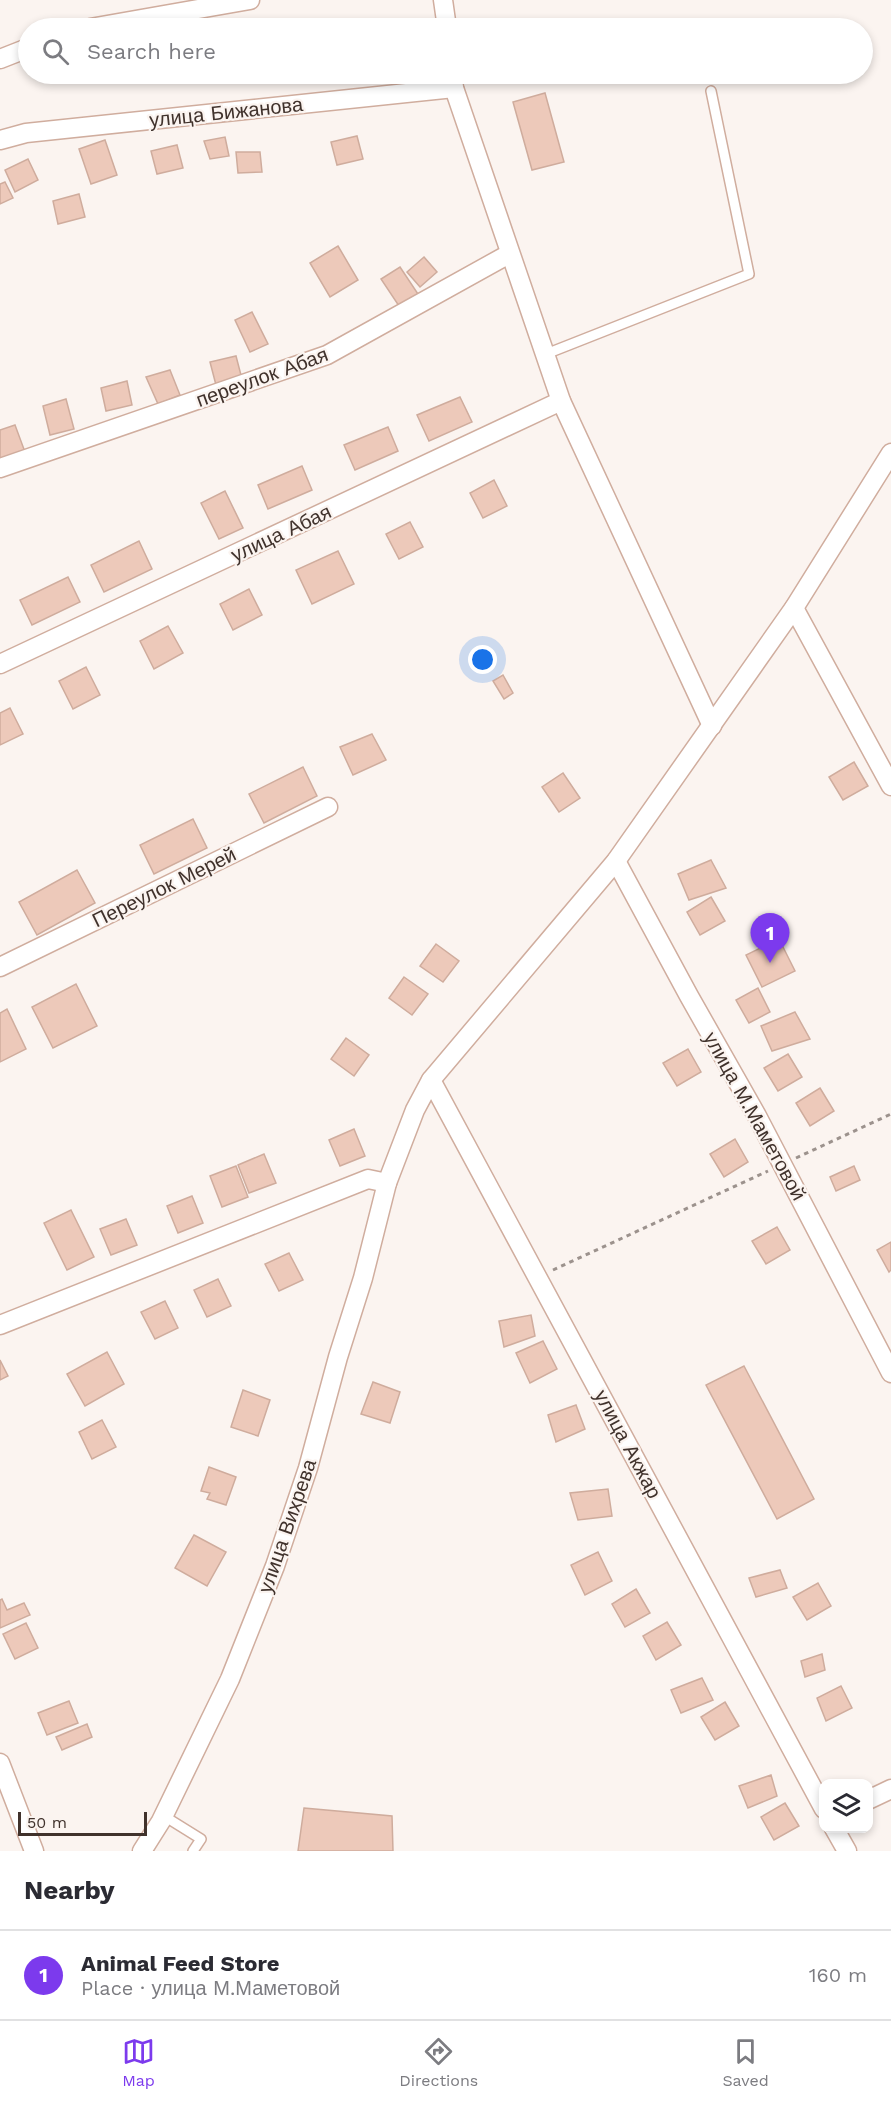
<!DOCTYPE html>
<html lang="en">
<head>
<meta charset="utf-8">
<style>
  :root { --surface:#fff; --page:#f7f7f7; --text:#2b2b33; --muted:#7c7c81; --line:#e1e1e2; --accent:#7c3aed }
  body { margin:0; font-family:"Work Sans",sans-serif; background:var(--page); color:var(--text) }
  .controls { position:absolute; right:18px; bottom:18px; display:grid; overflow:hidden; border-radius:12px; box-shadow:0 3px 9px #0003 }
  .controls button { width:54px; height:54px; display:grid; place-items:center; padding:0; border:0; border-bottom:2px solid var(--line); background:var(--surface); color:var(--text); font:30px sans-serif }
  .scale { position:absolute; left:18px; bottom:15px; width:129px; box-sizing:border-box; padding-left:6px; border:3px solid #40322c; border-top:0; font-size:16px; line-height:21px; white-space:nowrap; color:#40322c; -webkit-text-stroke:4px #fbf4f0; paint-order:stroke }
  .you { position:absolute; left:483px; top:660px; width:21px; height:21px; margin:-15px; border:4px solid #fff; border-radius:50%; background:#1a73e8; box-shadow:0 0 0 9px #1a73e833 }
  .badge { display:grid; place-items:center; width:39px; height:39px; border-radius:50%; background:var(--accent); color:#fff; font-size:20px; font-weight:700 }
  .pin { position:absolute; translate:-50% -50px; filter:drop-shadow(0 2px 3px #0008) }
  .pin::after { content:''; position:absolute; top:32px; width:21px; height:18px; background:inherit; clip-path:polygon(0 0,100% 0,50% 100%) }
  .list { margin:0; padding:0; list-style:none }
  h2 { display:flex; justify-content:space-between; align-items:center; height:78px; margin:0; padding:0 24px; font-size:26px }
  h2 small { font-size:20px; font-weight:400; color:var(--muted) }
  .list li { display:grid; grid-template-columns:39px 1fr auto; gap:18px; align-items:center; box-sizing:border-box; height:90px; padding:0 24px; border-top:2px solid var(--line) }
  .list b { display:block; font-size:22px; white-space:nowrap }
  .list p { margin:0; font-size:20px; white-space:nowrap; color:var(--muted) }
  .list em { font-size:20px; font-style:normal; color:var(--muted) }
  .icon { flex:none; width:33px; height:33px; fill:none; stroke:currentColor; stroke-width:2; stroke-linecap:round; stroke-linejoin:round }
  .map { position:relative; flex:none; width:891px; height:1851px; overflow:hidden }
  .search { position:absolute; background:var(--surface); box-shadow:0 3px 9px #0003; left:18px; right:18px; top:18px; height:66px; display:flex; align-items:center; gap:15px; box-sizing:border-box; padding:0 21px; border-radius:33px; color:var(--muted); font-size:22px }
  .sheet { height:168px; background:var(--surface) }
  nav { display:flex; justify-content:space-around; align-items:center; box-sizing:border-box; height:84px; border-top:2px solid var(--line); background:var(--surface); font-size:16px; color:var(--muted) }
  nav a { display:grid; justify-items:center; gap:3px }
  nav .on { color:var(--accent) }
  .map>svg:first-child { display:block }
</style>
</head>
<body>
<div class="map">
<svg width="891" height="1851" viewBox="0 0 891 1851">
  <rect width="100%" height="100%" fill="#fbf4f0"/>
  <!-- building -->
  <g fill="#edc9ba" stroke="#cfac9d" stroke-width="1.5">
    <polygon points="545,93 564,162 532,170 513,102"/>
    <polygon points="357,136 363,159 337,165 331,142"/>
    <polygon points="225,137 229,156 210,159 204,141"/>
    <polygon points="105,140 117,175 91,184 79,149"/>
    <polygon points="177,145 183,168 157,174 151,151"/>
    <polygon points="236,152 260,152 262,172 238,173"/>
    <polygon points="28,159 38,180 15,192 5,170"/>
    <polygon points="5,182 13,198 0,204 0,184"/>
    <polygon points="79,194 85,217 58,224 53,201"/>
    <polygon points="338,246 358,280 330,297 310,263"/>
    <polygon points="424,257 437,272 420,287 407,272"/>
    <polygon points="400,267 420,297 401,309 381,279"/>
    <polygon points="252,312 268,344 250,352 235,320"/>
    <polygon points="236,356 242,379 216,385 210,362"/>
    <polygon points="170,370 180,395 158,404 146,377"/>
    <polygon points="127,381 132,405 106,411 101,388"/>
    <polygon points="460,397 472,422 429,441 417,415"/>
    <polygon points="66,399 74,429 50,435 43,406"/>
    <polygon points="15,425 25,452 0,461 0,430"/>
    <polygon points="388,427 398,451 355,470 344,445"/>
    <polygon points="302,466 312,490 268,509 258,485"/>
    <polygon points="494,480 507,506 483,518 470,493"/>
    <polygon points="225,491 243,528 219,539 201,503"/>
    <polygon points="410,522 423,547 399,559 386,534"/>
    <polygon points="139,541 152,569 104,592 91,565"/>
    <polygon points="338,551 354,584 312,604 296,570"/>
    <polygon points="68,577 80,602 32,625 20,600"/>
    <polygon points="249,589 262,615 233,630 220,604"/>
    <polygon points="168,626 183,653 154,669 140,641"/>
    <polygon points="86,667 100,695 73,709 59,681"/>
    <polygon points="503,675 513,693 504,699 493,681"/>
    <polygon points="10,708 23,734 0,745 0,713"/>
    <polygon points="372,734 386,760 353,775 340,747"/>
    <polygon points="854,762 868,786 843,800 829,777"/>
    <polygon points="303,767 317,796 264,823 249,794"/>
    <polygon points="563,773 580,798 559,812 542,787"/>
    <polygon points="193,819 207,848 154,874 140,845"/>
    <polygon points="711,860 726,888 689,900 678,874"/>
    <polygon points="77,870 95,903 37,935 19,902"/>
    <polygon points="711,897 725,921 700,935 687,912"/>
    <polygon points="779,939 795,971 762,987 746,955"/>
    <polygon points="436,944 459,961 443,982 420,966"/>
    <polygon points="404,977 428,994 412,1015 389,998"/>
    <polygon points="76,984 97,1026 53,1048 32,1007"/>
    <polygon points="758,988 770,1012 749,1023 736,1000"/>
    <polygon points="7,1009 26,1049 0,1062 0,1013"/>
    <polygon points="795,1012 810,1039 772,1051 761,1026"/>
    <polygon points="346,1038 369,1055 354,1076 331,1059"/>
    <polygon points="688,1049 701,1072 677,1086 663,1063"/>
    <polygon points="788,1054 802,1077 778,1091 764,1068"/>
    <polygon points="820,1088 834,1111 810,1126 796,1103"/>
    <polygon points="354,1129 365,1156 340,1166 329,1140"/>
    <polygon points="735,1139 748,1162 724,1177 710,1154"/>
    <polygon points="264,1154 276,1183 249,1193 238,1165"/>
    <polygon points="236,1166 248,1197 222,1207 210,1176"/>
    <polygon points="854,1166 860,1180 836,1191 830,1177"/>
    <polygon points="192,1196 203,1223 178,1233 167,1206"/>
    <polygon points="71,1210 94,1257 67,1270 44,1223"/>
    <polygon points="126,1219 137,1245 111,1255 100,1229"/>
    <polygon points="777,1227 790,1250 766,1264 752,1241"/>
    <polygon points="891,1242 891,1270 889,1272 877,1250"/>
    <polygon points="289,1253 303,1280 279,1291 265,1264"/>
    <polygon points="218,1279 231,1306 207,1317 194,1290"/>
    <polygon points="165,1301 178,1328 155,1339 141,1312"/>
    <polygon points="531,1315 535,1336 504,1347 499,1321"/>
    <polygon points="543,1341 557,1369 530,1383 516,1353"/>
    <polygon points="107,1352 124,1384 85,1406 67,1374"/>
    <polygon points="0,1360 8,1376 0,1380"/>
    <polygon points="744,1366 814,1499 777,1519 706,1385"/>
    <polygon points="373,1382 400,1392 390,1423 361,1414"/>
    <polygon points="243,1390 270,1400 258,1436 231,1427"/>
    <polygon points="576,1405 585,1429 556,1442 548,1415"/>
    <polygon points="102,1420 116,1447 92,1459 79,1432"/>
    <polygon points="209,1467 236,1477 226,1505 207,1499 210,1493 201,1491"/>
    <polygon points="608,1489 612,1516 578,1520 570,1493"/>
    <polygon points="194,1535 226,1552 207,1586 175,1568"/>
    <polygon points="598,1552 612,1581 585,1595 571,1565"/>
    <polygon points="780,1570 787,1588 756,1597 749,1578"/>
    <polygon points="818,1583 831,1606 807,1620 793,1597"/>
    <polygon points="636,1589 650,1613 625,1627 612,1604"/>
    <polygon points="2,1599 7,1610 24,1603 30,1615 0,1628 0,1600"/>
    <polygon points="667,1622 681,1645 656,1660 643,1636"/>
    <polygon points="26,1623 38,1648 15,1659 3,1634"/>
    <polygon points="822,1654 825,1670 805,1677 801,1661"/>
    <polygon points="702,1678 713,1700 681,1713 671,1690"/>
    <polygon points="841,1686 852,1708 826,1721 817,1698"/>
    <polygon points="69,1701 78,1723 47,1735 38,1713"/>
    <polygon points="725,1702 739,1726 715,1740 701,1717"/>
    <polygon points="87,1724 92,1737 62,1750 56,1737"/>
    <polygon points="771,1775 777,1796 748,1808 739,1786"/>
    <polygon points="785,1803 799,1826 774,1840 761,1817"/>
    <polygon points="304,1808 392,1816 393,1851 298,1851"/>
  </g>
  <g fill="none" stroke-linecap="round" stroke-linejoin="round">
    <defs>
      <g id="service">
        <polyline points="546,354 749,274 711,91"/>
        <polyline points="164,1816 201,1839 193,1851"/>
      </g>
      <g id="minor">
        <polyline points="443,0 447,28"/>
        <polyline points="90,28 250,0"/>
        <polyline points="0,59 28,48"/>
        <polyline points="452,74 454,88 561,401 712,726"/>
        <polyline points="0,140 26,133 454,88"/>
        <polyline points="0,468 327,355 509,254"/>
        <polyline points="794,608 891,786"/>
        <polyline points="0,664 561,401"/>
        <polyline points="616,861 689,996 757,1116 891,1373"/>
        <polyline points="0,967 328,807"/>
        <polyline points="431,1080 824,1809"/>
        <polyline points="0,1325 368,1179 387,1183 415,1110 431,1080 616,861 794,608 891,453"/>
        <polyline points="0,1763 34,1851"/>
        <polyline points="868,1800 891,1789"/>
        <polyline points="834,1828 847,1851"/>
        <polyline points="142,1851 161,1821 230,1679 275,1566 308,1468 338,1357 363,1278 387,1183"/>
      </g>
    </defs>
    <!-- service casing -->
    <use href="#service" stroke="#d0ad9e" stroke-width="12"/>
    <!-- minor casing -->
    <use href="#minor" stroke="#d0ad9e" stroke-width="21"/>
    <!-- path -->
    <g stroke="#9c928d" stroke-width="3" stroke-dasharray="4.5 4.5" stroke-linecap="butt">
      <polyline points="796,1158 891,1114"/>
      <polyline points="553,1270 768,1171"/>
    </g>
    <!-- service -->
    <use href="#service" stroke="#fff" stroke-width="9"/>
    <!-- minor -->
    <use href="#minor" stroke="#fff" stroke-width="18"/>
  </g>
  <g text-anchor="middle" stroke-width="4.5" stroke-linejoin="round" paint-order="stroke">
    <!-- street labels -->
    <g font-size="20" fill="#40322c" stroke="#fbf4f0">
      <text transform="translate(226 112) rotate(-6)" y="7">улица Бижанова</text>
      <text transform="translate(262 377) rotate(-20)" y="7">переулок Абая</text>
      <text transform="translate(281 533) rotate(-25)" y="7">улица Абая</text>
      <text transform="translate(164 887) rotate(-26)" y="7">Переулок Мерей</text>
      <text transform="translate(755 1116) rotate(61)" y="7">улица М.Маметовой</text>
      <text transform="translate(628 1444) rotate(62)" y="7">улица Акжар</text>
      <text transform="translate(287 1526) rotate(-71)" y="7">улица Вихрева</text>
    </g>
  </g>
</svg>
<div class="controls">
<button><svg class="icon" aria-label="layers" viewBox="0 0 24 24"><path d="M12 4l9 5-9 5-9-5zM3 14l9 5 9-5"/></svg></button>
</div>
<div class="scale">50 m</div>
<div class="you"></div>
<div class="pin badge" style="left:770px;top:963px">1</div>
<div class="search"><svg class="icon" aria-label="search" viewBox="0 0 24 24"><circle cx="10" cy="10" r="6"/><path d="M15 15l6 6"/></svg>Search here</div>
</div>
<section class="sheet">
<h2>Nearby<small></small></h2>
<ul class="list">
<li><span class="badge">1</span><div><b>Animal Feed Store</b><p>Place · улица М.Маметовой</p></div><em>160 m</em></li>
</ul>
</section>
<nav>
<a class="on"><svg class="icon" aria-label="map" viewBox="0 0 24 24"><path d="M3 6l6-2 6 2 6-2v14l-6 2-6-2-6 2zM9 4v14M15 6v14"/></svg>Map</a>
<a><svg class="icon" aria-label="directions" viewBox="0 0 24 24"><path d="M12 3l9 9-9 9-9-9zM9 14v-3h6M13 9l2 2-2 2"/></svg>Directions</a>
<a><svg class="icon" aria-label="saved" viewBox="0 0 24 24"><path d="M7 4h10v16l-5-4-5 4z"/></svg>Saved</a>
</nav>
</body>
</html>
